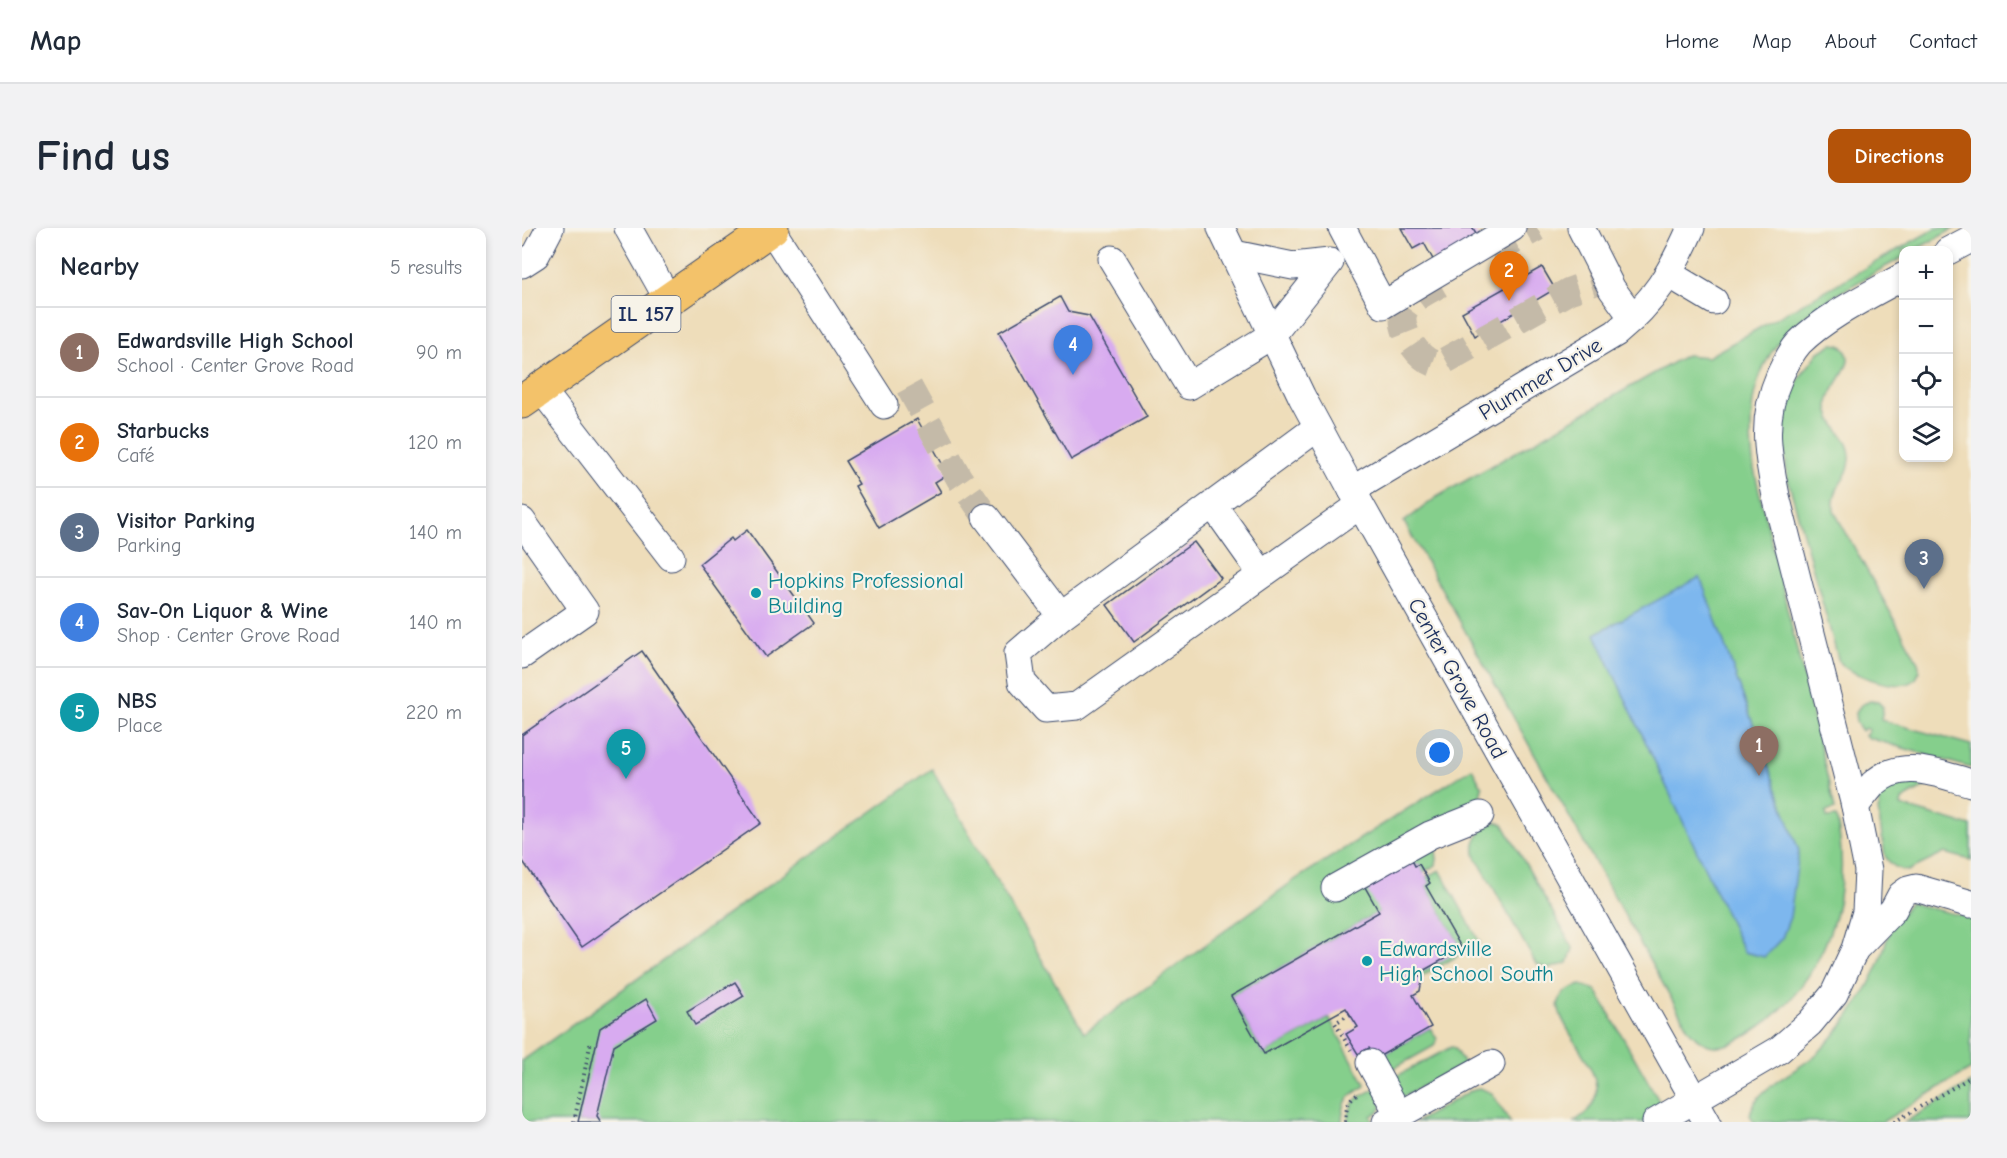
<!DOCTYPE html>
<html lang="en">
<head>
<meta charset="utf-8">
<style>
  :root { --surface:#fff; --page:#f2f2f3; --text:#1f2937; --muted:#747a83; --line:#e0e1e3; --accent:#b45309 }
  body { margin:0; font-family:"Comic Neue",sans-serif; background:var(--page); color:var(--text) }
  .controls { position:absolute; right:18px; top:18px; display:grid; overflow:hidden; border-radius:12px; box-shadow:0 3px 9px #0003 }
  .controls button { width:54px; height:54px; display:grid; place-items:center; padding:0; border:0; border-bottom:2px solid var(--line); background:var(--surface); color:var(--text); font:30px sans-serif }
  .you { position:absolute; left:918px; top:525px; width:21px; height:21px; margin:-15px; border:4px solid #fff; border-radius:50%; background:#1a73e8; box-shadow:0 0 0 9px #1a73e833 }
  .badge { display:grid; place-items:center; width:39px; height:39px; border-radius:50%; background:var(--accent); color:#fff; font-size:20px; font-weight:700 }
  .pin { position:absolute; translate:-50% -50px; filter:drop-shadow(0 2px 3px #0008) }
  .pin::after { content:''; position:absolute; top:32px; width:21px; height:18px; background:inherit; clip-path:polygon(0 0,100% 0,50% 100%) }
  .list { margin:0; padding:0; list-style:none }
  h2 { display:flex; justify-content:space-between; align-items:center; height:78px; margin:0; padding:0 24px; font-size:26px }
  h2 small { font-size:20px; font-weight:400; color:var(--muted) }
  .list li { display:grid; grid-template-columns:39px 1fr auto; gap:18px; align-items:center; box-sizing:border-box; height:90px; padding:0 24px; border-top:2px solid var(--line) }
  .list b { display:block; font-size:22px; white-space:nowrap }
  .list p { margin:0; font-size:20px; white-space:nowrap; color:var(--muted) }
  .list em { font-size:20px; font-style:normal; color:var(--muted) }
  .icon { flex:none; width:33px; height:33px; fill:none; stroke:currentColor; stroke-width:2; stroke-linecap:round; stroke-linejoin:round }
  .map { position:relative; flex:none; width:1449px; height:894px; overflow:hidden; border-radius:12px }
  header { display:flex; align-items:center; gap:36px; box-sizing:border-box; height:84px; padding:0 30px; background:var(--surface); border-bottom:2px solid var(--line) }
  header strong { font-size:28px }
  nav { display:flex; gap:33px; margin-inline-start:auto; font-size:21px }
  .intro { display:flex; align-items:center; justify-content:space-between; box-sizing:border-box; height:144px; padding:0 36px }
  h1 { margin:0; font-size:42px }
  .button { padding:15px 27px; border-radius:12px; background:var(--accent); color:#fff; font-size:21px; font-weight:700 }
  main { display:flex; gap:36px; padding:0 36px }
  aside { flex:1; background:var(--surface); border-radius:12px; box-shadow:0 3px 9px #0003 }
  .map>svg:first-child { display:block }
</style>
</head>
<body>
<header>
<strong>Map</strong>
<nav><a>Home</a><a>Map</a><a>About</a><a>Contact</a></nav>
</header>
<div class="intro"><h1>Find us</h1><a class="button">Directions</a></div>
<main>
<aside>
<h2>Nearby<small>5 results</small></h2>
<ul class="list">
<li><span class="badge" style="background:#8d6e63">1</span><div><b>Edwardsville High School</b><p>School · Center Grove Road</p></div><em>90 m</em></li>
<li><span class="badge" style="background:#e8710a">2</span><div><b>Starbucks</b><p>Café</p></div><em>120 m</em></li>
<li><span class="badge" style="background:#5c6f8a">3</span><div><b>Visitor Parking</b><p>Parking</p></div><em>140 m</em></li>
<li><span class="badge" style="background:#3f7fe0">4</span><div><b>Sav-On Liquor &amp; Wine</b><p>Shop · Center Grove Road</p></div><em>140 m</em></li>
<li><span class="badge" style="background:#0f9aa8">5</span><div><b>NBS</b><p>Place</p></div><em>220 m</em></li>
</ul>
</aside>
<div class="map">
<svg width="1449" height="894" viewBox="0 0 1449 894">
  <rect width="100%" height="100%" fill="#f7f3e8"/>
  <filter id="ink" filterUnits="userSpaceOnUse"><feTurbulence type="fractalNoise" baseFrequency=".0167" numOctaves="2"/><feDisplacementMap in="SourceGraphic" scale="12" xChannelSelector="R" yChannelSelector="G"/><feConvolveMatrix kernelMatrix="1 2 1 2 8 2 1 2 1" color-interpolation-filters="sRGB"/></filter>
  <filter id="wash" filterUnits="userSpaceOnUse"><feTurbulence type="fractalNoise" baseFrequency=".008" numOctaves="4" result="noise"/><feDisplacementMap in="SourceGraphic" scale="24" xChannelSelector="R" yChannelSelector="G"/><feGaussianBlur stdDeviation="1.35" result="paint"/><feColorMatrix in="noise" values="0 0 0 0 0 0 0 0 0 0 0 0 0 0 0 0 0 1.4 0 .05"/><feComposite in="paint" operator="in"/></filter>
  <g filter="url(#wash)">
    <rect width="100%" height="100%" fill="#eeddba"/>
    <!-- green -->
    <g fill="#85cf8c" stroke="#507f75" stroke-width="1.5">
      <path d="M1414 0H1433L1393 22H1382L1381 29C1285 83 1213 111 1232 241L1313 581 1304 584 1305 590 1314 589 1315 591C1322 630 1322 667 1308 704 1293 746 1265 783 1227 806 1203 821 1186 825 1167 802L882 294 915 269 1164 127 1186 129Z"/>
      <path d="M1310 116C1321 116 1326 122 1326 133 1323 148 1308 160 1306 175 1304 196 1330 210 1328 231 1327 252 1309 257 1312 283L1396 434C1406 478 1326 447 1317 434L1265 248 1261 201 1266 177 1278 149 1297 124Z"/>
      <polygon points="1348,473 1356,474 1361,479 1359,492 1449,517 1449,540 1347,510 1343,507 1347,502 1343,500 1340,503 1334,494 1333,485 1339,477"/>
      <path d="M950 540 960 559 958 569 913 616 915 631 914 637 901 644 897 636 893 638 890 633 857 684 709 768 742 826 807 790 843 856V858C825 868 821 873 820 894H0V833L410 541 562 805 774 651Z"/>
      <path d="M1395 554 1404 558 1380 572 1379 578 1449 598V632L1423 625 1386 643C1375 642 1369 637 1363 628L1356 582 1358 577 1357 573 1354 572 1364 557Z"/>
      <path d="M974 594 981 596 1051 720 1046 735 1026 741 1014 736 954 629C949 614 959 598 974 594Z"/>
      <polygon points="918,642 958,715 899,749 897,745 940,721 904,658 908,655 904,649"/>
      <path d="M1388 675 1449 690V841L1360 894H1232L1228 887C1233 858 1277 844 1298 823 1321 799 1341 771 1355 740 1361 728 1363 713 1369 701 1374 692 1382 683 1388 675Z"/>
      <path d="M1059 757 1074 762 1149 894H1051C1108 863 1043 815 1036 778 1038 764 1047 761 1059 757Z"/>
      <polygon points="908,800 915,811 912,818 867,843 853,831"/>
      <polygon points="929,819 932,820 942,836 880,869 871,850"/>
      <polygon points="1449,855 1449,894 1383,894"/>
      <path d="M854 860 860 879 856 884 849 888 852 894H826C828 871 835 870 854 860Z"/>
      <polygon points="957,860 970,865 988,894 894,894 952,861"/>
    </g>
    <!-- water -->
    <polygon fill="#7db7ee" stroke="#4c73a6" stroke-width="1.5" points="1178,349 1277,623 1268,689 1260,710 1242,729 1222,724 1073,406"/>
    <g id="blocks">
      <!-- building -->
      <g fill="#d8abf0">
        <polygon points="879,0 951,0 957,10 913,35 902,15 891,21"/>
        <polygon points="1020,39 1033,61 953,108 940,84"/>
        <polygon points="538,69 546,84 567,88 625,189 549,232 477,104"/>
        <polygon points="395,191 426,246 413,254 419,264 357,300 333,258 337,256 323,233"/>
        <polygon points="225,302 292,395 244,429 177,336 209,310 211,313"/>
        <polygon points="672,314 699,350 612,414 585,377"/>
        <polygon points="120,423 239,595 60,719 0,632 0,507"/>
        <polygon points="890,632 893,638 897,636 908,655 904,658 940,721 897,745 901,752 899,757 898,763 891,767 909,799 853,831 847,820 836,826 824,806 836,799 824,780 742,826 709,768 857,684 843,659"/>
        <polygon points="213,754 222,768 173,797 165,783"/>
        <polygon points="124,771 135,791 92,817 75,888 79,894 56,894 78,800"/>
      </g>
    </g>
  </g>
  <g filter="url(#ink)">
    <use href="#blocks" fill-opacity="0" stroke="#3b496c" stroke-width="1.5"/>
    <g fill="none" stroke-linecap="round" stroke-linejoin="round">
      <!-- minor-tunnel -->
      <g stroke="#c4baa8" stroke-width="27" stroke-dasharray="27 14" stroke-linecap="butt">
        <polyline points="969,26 1015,0"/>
        <path d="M918 56C906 63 890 70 883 82 874 100 898 136 917 136L1047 63 1085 50"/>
        <polyline points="387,159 437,250 464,289"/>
      </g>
      <defs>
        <g id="minor">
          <polyline points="106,0 146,71"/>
          <polyline points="699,0 780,169 830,262 1185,894"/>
          <polyline points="820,0 861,77 990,0"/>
          <polyline points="1059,0 1090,61 1111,90"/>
          <polyline points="249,1 362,177"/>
          <polyline points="1426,23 1449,11"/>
          <polyline points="590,31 667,158 750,107 808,34 771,38 712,26"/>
          <polyline points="0,36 14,27 28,0"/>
          <polyline points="1147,46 1192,73"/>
          <polyline points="19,161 149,329"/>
          <polyline points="796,199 539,388 496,425 500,454 524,481 555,478 838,277"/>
          <path d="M830 262 1094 105C1133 73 1149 45 1169 0"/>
          <polyline points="691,277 740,346"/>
          <polyline points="464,289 539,388"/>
          <polyline points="0,293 63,383 0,427"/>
          <path d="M1333 578C1339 571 1345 563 1351 556 1380 529 1416 546 1449 555"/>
          <polyline points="813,660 908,607 958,587"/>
          <polyline points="1336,718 1371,682 1379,667 1386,662 1394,660 1449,676"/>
          <polyline points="848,835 877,887"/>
          <polyline points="864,894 969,836"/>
          <path d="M1134 894 1257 822 1288 795 1312 766 1333 721 1344 684 1346 642 1333 578 1254 268C1245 224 1239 190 1258 147 1263 136 1269 124 1277 115 1304 88 1348 67 1382 48"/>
        </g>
        <polyline id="major" points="0,174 250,0"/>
      </defs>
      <!-- minor casing -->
      <use href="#minor" stroke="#3b496c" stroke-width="29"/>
      <!-- major casing -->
      <use href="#major" stroke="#3b496c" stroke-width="35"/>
      <!-- path -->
      <g stroke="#3b496c" stroke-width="4" stroke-dasharray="1.5 4.5" stroke-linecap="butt">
        <polyline points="828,786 813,795 829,822"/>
        <polyline points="52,894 69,813"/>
        <path d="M823 894C824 881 825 871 837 865"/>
        <polyline points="1372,894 1449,849"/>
      </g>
      <!-- minor -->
      <use href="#minor" stroke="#fff" stroke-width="27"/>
      <!-- major -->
      <use href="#major" stroke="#f3c26a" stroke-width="33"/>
    </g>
  </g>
  <!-- markers -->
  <g fill="#0f9aa8" stroke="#f7f3e8" stroke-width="2">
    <circle cx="234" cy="365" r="6"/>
    <circle cx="845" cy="733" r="6"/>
  </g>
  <g text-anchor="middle" stroke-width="4.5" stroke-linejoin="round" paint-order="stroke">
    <!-- shield labels -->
    <rect fill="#f7f3e8" stroke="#5d6a87" stroke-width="1.5" x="89.5" y="68" width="69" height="36" rx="4.5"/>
    <g font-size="21" font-weight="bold" fill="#1b2f5e">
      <text x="124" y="93">IL 157</text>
    </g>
    <!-- street labels -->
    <g font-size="22" fill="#1b2f5e" stroke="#f7f3e8">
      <text transform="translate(1018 150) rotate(-31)" y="8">Plummer Drive</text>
      <text transform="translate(936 450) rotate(61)" y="8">Center Grove Road</text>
    </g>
    <!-- culture labels -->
    <g font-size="22" fill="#0d838f" stroke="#f7f3e8" text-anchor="start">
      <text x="246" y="360">Hopkins Professional<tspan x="246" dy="25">Building</tspan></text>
      <text x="857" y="728">Edwardsville<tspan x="857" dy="25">High School South</tspan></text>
    </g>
  </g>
</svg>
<div class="controls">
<button>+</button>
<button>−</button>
<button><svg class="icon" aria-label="locate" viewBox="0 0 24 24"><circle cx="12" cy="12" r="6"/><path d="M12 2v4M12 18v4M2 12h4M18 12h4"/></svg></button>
<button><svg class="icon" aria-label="layers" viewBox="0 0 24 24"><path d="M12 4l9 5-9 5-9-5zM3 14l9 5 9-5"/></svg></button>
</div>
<div class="you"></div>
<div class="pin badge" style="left:1237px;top:548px;background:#8d6e63">1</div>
<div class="pin badge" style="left:987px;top:73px;background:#e8710a">2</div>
<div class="pin badge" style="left:1402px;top:361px;background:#5c6f8a">3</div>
<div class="pin badge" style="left:551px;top:147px;background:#3f7fe0">4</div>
<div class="pin badge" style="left:104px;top:551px;background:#0f9aa8">5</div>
</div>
</main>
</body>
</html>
